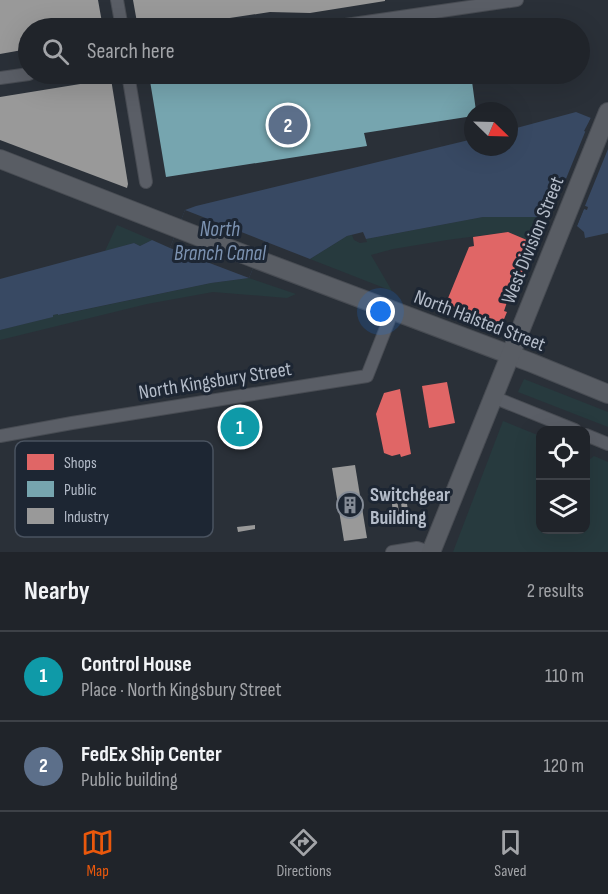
<!DOCTYPE html>
<html lang="en">
<head>
<meta charset="utf-8">
<style>
  :root { --surface:#20242a; --page:#2d3036; --text:#f1f3f6; --muted:#a2a4a8; --line:#3d4147; --accent:#ea580c }
  body { margin:0; font-family:"Sofia Sans Condensed",sans-serif; background:var(--page); color:var(--text) }
  .controls { position:absolute; right:18px; bottom:18px; display:grid; overflow:hidden; border-radius:12px; box-shadow:0 6px 24px #0002 }
  .controls button { width:54px; height:54px; display:grid; place-items:center; padding:0; border:0; border-bottom:2px solid var(--line); background:var(--surface); color:var(--text); font:30px sans-serif }
  .compass { position:absolute; left:464px; top:102px; width:54px; height:54px; border-radius:50%; background:var(--surface); box-shadow:0 6px 24px #0002; rotate:113deg }
  .you { position:absolute; left:381px; top:312px; width:21px; height:21px; margin:-15px; border:4px solid #fff; border-radius:50%; background:#1a73e8; box-shadow:0 0 0 9px #1a73e833 }
  .badge { display:grid; place-items:center; width:39px; height:39px; border-radius:50%; background:var(--accent); color:#fff; font-size:20px; font-weight:700 }
  .pin { position:absolute; translate:-50% -50%; border:3px solid #fff; box-shadow:0 2px 6px #0006 }
  .list { margin:0; padding:0; list-style:none }
  h2 { display:flex; justify-content:space-between; align-items:center; height:78px; margin:0; padding:0 24px; font-size:26px }
  h2 small { font-size:20px; font-weight:400; color:var(--muted) }
  .list li { display:grid; grid-template-columns:39px 1fr auto; gap:18px; align-items:center; box-sizing:border-box; height:90px; padding:0 24px; border-top:2px solid var(--line) }
  .list b { display:block; font-size:22px; white-space:nowrap }
  .list p { margin:0; font-size:20px; white-space:nowrap; color:var(--muted) }
  .list em { font-size:20px; font-style:normal; color:var(--muted) }
  .icon { flex:none; width:33px; height:33px; fill:none; stroke:currentColor; stroke-width:2; stroke-linecap:round; stroke-linejoin:round }
  .map { position:relative; flex:none; width:608px; height:552px; overflow:hidden }
  .search { position:absolute; background:var(--surface); box-shadow:0 6px 24px #0002; left:18px; right:18px; top:18px; height:66px; display:flex; align-items:center; gap:15px; box-sizing:border-box; padding:0 21px; border-radius:33px; color:var(--muted); font-size:22px }
  .sheet { height:258px; background:var(--surface) }
  nav { display:flex; justify-content:space-around; align-items:center; box-sizing:border-box; height:84px; border-top:2px solid var(--line); background:var(--surface); font-size:16px; color:var(--muted) }
  nav a { display:grid; justify-items:center; gap:3px }
  nav .on { color:var(--accent) }
  .map>svg:first-child { display:block }
</style>
</head>
<body>
<div class="map">
<svg width="608" height="552" viewBox="0 0 608 552">
  <rect width="100%" height="100%" fill="#2a3038"/>
  <!-- green -->
  <g fill="#273a3e">
    <polygon points="483,217 538,217 549,221 547,227 544,227 537,244 508,232 447,240 393,249 371,255 392,291 310,259 347,236 352,235 354,240 360,243 367,242 366,239"/>
    <polygon points="117,225 152,240 140,246 134,243 105,251"/>
    <polygon points="249,278 296,294 287,298 213,292 147,304 0,340 0,330 52,317 52,315 58,314 59,315 211,283"/>
    <polygon points="524,379 608,412 608,427 518,392"/>
    <polygon points="503,421 540,436 540,530 586,530 586,462 594,456 608,462 608,552 453,552"/>
  </g>
  <!-- water -->
  <polygon fill="#384963" points="576,112 591,118 584,131 608,141 608,233 585,238 584,232 577,226 584,209 587,210 588,207 554,194 553,197 558,199 550,215 547,214 538,217 483,217 366,239 363,232 347,236 310,259 264,241 249,278 211,283 58,315 58,314 53,315 53,317 0,330 0,279 134,243 140,246 152,240 170,248 185,210 196,206 473,139 473,147 509,147 509,130"/>
  <!-- pier -->
  <g fill="#2a3038">
    <polygon points="592,115 594,119 588,130 608,138 608,149 576,228 574,225 582,208 561,200 556,211 550,218"/>
    <polygon points="185,210 264,241 249,278 170,248"/>
  </g>
  <!-- shops -->
  <g fill="#e06666">
    <polygon points="508,232 534,243 510,304 507,302 504,311 507,312 499,331 444,308 469,247 474,246 473,237"/>
    <polygon points="447,382 455,423 429,428 422,386"/>
    <polygon points="400,389 411,454 401,457 400,454 392,456 384,453 376,414 384,393"/>
  </g>
  <!-- public -->
  <polygon fill="#76a5af" points="157,74 358,74 360,83 422,74 471,74 476,111 473,111 473,116 364,133 367,146 166,177 149,75"/>
  <!-- industry -->
  <g fill="#999">
    <polygon points="0,0 98,0 103,28 28,28 28,49 0,54"/>
    <polygon points="133,0 385,0 385,1 310,13 270,12 164,28 138,28"/>
    <polygon points="111,79 128,184 127,188 0,140 0,97"/>
    <polygon points="248,420 249,432 233,434 231,422"/>
    <polygon points="355,465 367,538 344,541 332,468"/>
    <polygon points="405,492 408,510 402,511 400,493"/>
    <polygon points="396,494 399,512 393,513 391,495"/>
    <polygon points="255,525 255,529 238,532 237,527"/>
  </g>
  <g fill="none" stroke-linecap="round" stroke-linejoin="round">
    <defs>
      <g id="minor">
        <polyline points="117,0 122,28"/>
        <polyline points="325,28 517,0"/>
        <polyline points="128,74 146,182"/>
        <polyline points="0,78 29,74"/>
        <polyline points="493,397 575,430"/>
        <polyline points="586,435 608,444"/>
        <polyline points="0,436 72,423 367,376 393,310"/>
        <polyline points="392,552 417,548 429,552"/>
      </g>
      <g id="secondary">
        <polyline points="0,159 256,259 532,363 608,394"/>
        <polyline points="431,552 608,112"/>
      </g>
    </defs>
    <!-- minor casing -->
    <use href="#minor" stroke="#484c53" stroke-width="14"/>
    <!-- secondary casing -->
    <use href="#secondary" stroke="#484c53" stroke-width="20"/>
    <!-- minor -->
    <use href="#minor" stroke="#5a5e66" stroke-width="12"/>
    <!-- secondary -->
    <use href="#secondary" stroke="#595d64" stroke-width="18"/>
  </g>
  <!-- icons -->
  <defs>
    <symbol id="building-ring" viewBox="-11 -11 22 22"><circle r="9.5" fill="#1d2633" stroke="#848b96" stroke-width="1.5"/><path d="M-4-6H4V6H1V3H-1V6H-4ZM-2.5-4.3h1.7v1.8h-1.7ZM.8-4.3h1.7v1.8H.8ZM-2.5-1h1.7V.8h-1.7ZM.8-1h1.7V.8H.8Z" fill="#848b96"/></symbol>
  </defs>
  <g fill-rule="evenodd">
    <use href="#building-ring" x="335" y="490" width="30" height="30"/>
  </g>
  <g text-anchor="middle" stroke-width="6" stroke-linejoin="round" paint-order="stroke">
    <!-- street labels -->
    <g font-size="20" fill="#b4bcc9" stroke="#1d2633">
      <text transform="translate(532 240) rotate(-68)" y="7">West Division Street</text>
      <text transform="translate(480 320) rotate(21)" y="7">North Halsted Street</text>
      <text transform="translate(215 380) rotate(-9)" y="7">North Kingsbury Street</text>
    </g>
    <!-- poi labels -->
    <g font-size="20" font-weight="bold" fill="#b4bcc9" stroke="#1d2633" text-anchor="start">
      <text x="370" y="501">Switchgear<tspan x="370" dy="23">Building</tspan></text>
    </g>
    <!-- water labels -->
    <g font-size="21" font-style="italic" fill="#7c92b1" stroke="#1d2633">
      <text x="220" y="236">North<tspan x="220" dy="24">Branch Canal</tspan></text>
    </g>
  </g>
  <!-- legend -->
  <rect x="15" y="441" width="198" height="96" rx="9" fill="#1d2633" stroke="#4a5360" stroke-width="1.5"/>
  <rect x="27" y="454" width="27" height="16" fill="#e06666"/>
  <rect x="27" y="481" width="27" height="16" fill="#76a5af"/>
  <rect x="27" y="508" width="27" height="16" fill="#999"/>
  <g font-size="16" fill="#b4bcc9">
    <text x="64" y="468">Shops</text>
    <text x="64" y="495">Public</text>
    <text x="64" y="522">Industry</text>
  </g>
</svg>
<div class="controls">
<button><svg class="icon" aria-label="locate" viewBox="0 0 24 24"><circle cx="12" cy="12" r="6"/><path d="M12 2v4M12 18v4M2 12h4M18 12h4"/></svg></button>
<button><svg class="icon" aria-label="layers" viewBox="0 0 24 24"><path d="M12 4l9 5-9 5-9-5zM3 14l9 5 9-5"/></svg></button>
</div>
<svg class="compass" viewBox="-18 -18 36 36"><path d="M0-13l5 13h-10z" fill="#e53935"/><path d="M0 13l5-13h-10z" fill="#a2a4a8"/></svg>
<div class="you"></div>
<div class="pin badge" style="left:240px;top:427px;background:#0f9aa8">1</div>
<div class="pin badge" style="left:288px;top:125px;background:#5c6f8a">2</div>
<div class="search"><svg class="icon" aria-label="search" viewBox="0 0 24 24"><circle cx="10" cy="10" r="6"/><path d="M15 15l6 6"/></svg>Search here</div>
</div>
<section class="sheet">
<h2>Nearby<small>2 results</small></h2>
<ul class="list">
<li><span class="badge" style="background:#0f9aa8">1</span><div><b>Control House</b><p>Place · North Kingsbury Street</p></div><em>110 m</em></li>
<li><span class="badge" style="background:#5c6f8a">2</span><div><b>FedEx Ship Center</b><p>Public building</p></div><em>120 m</em></li>
</ul>
</section>
<nav>
<a class="on"><svg class="icon" aria-label="map" viewBox="0 0 24 24"><path d="M3 6l6-2 6 2 6-2v14l-6 2-6-2-6 2zM9 4v14M15 6v14"/></svg>Map</a>
<a><svg class="icon" aria-label="directions" viewBox="0 0 24 24"><path d="M12 3l9 9-9 9-9-9zM9 14v-3h6M13 9l2 2-2 2"/></svg>Directions</a>
<a><svg class="icon" aria-label="saved" viewBox="0 0 24 24"><path d="M7 4h10v16l-5-4-5 4z"/></svg>Saved</a>
</nav>
</body>
</html>
